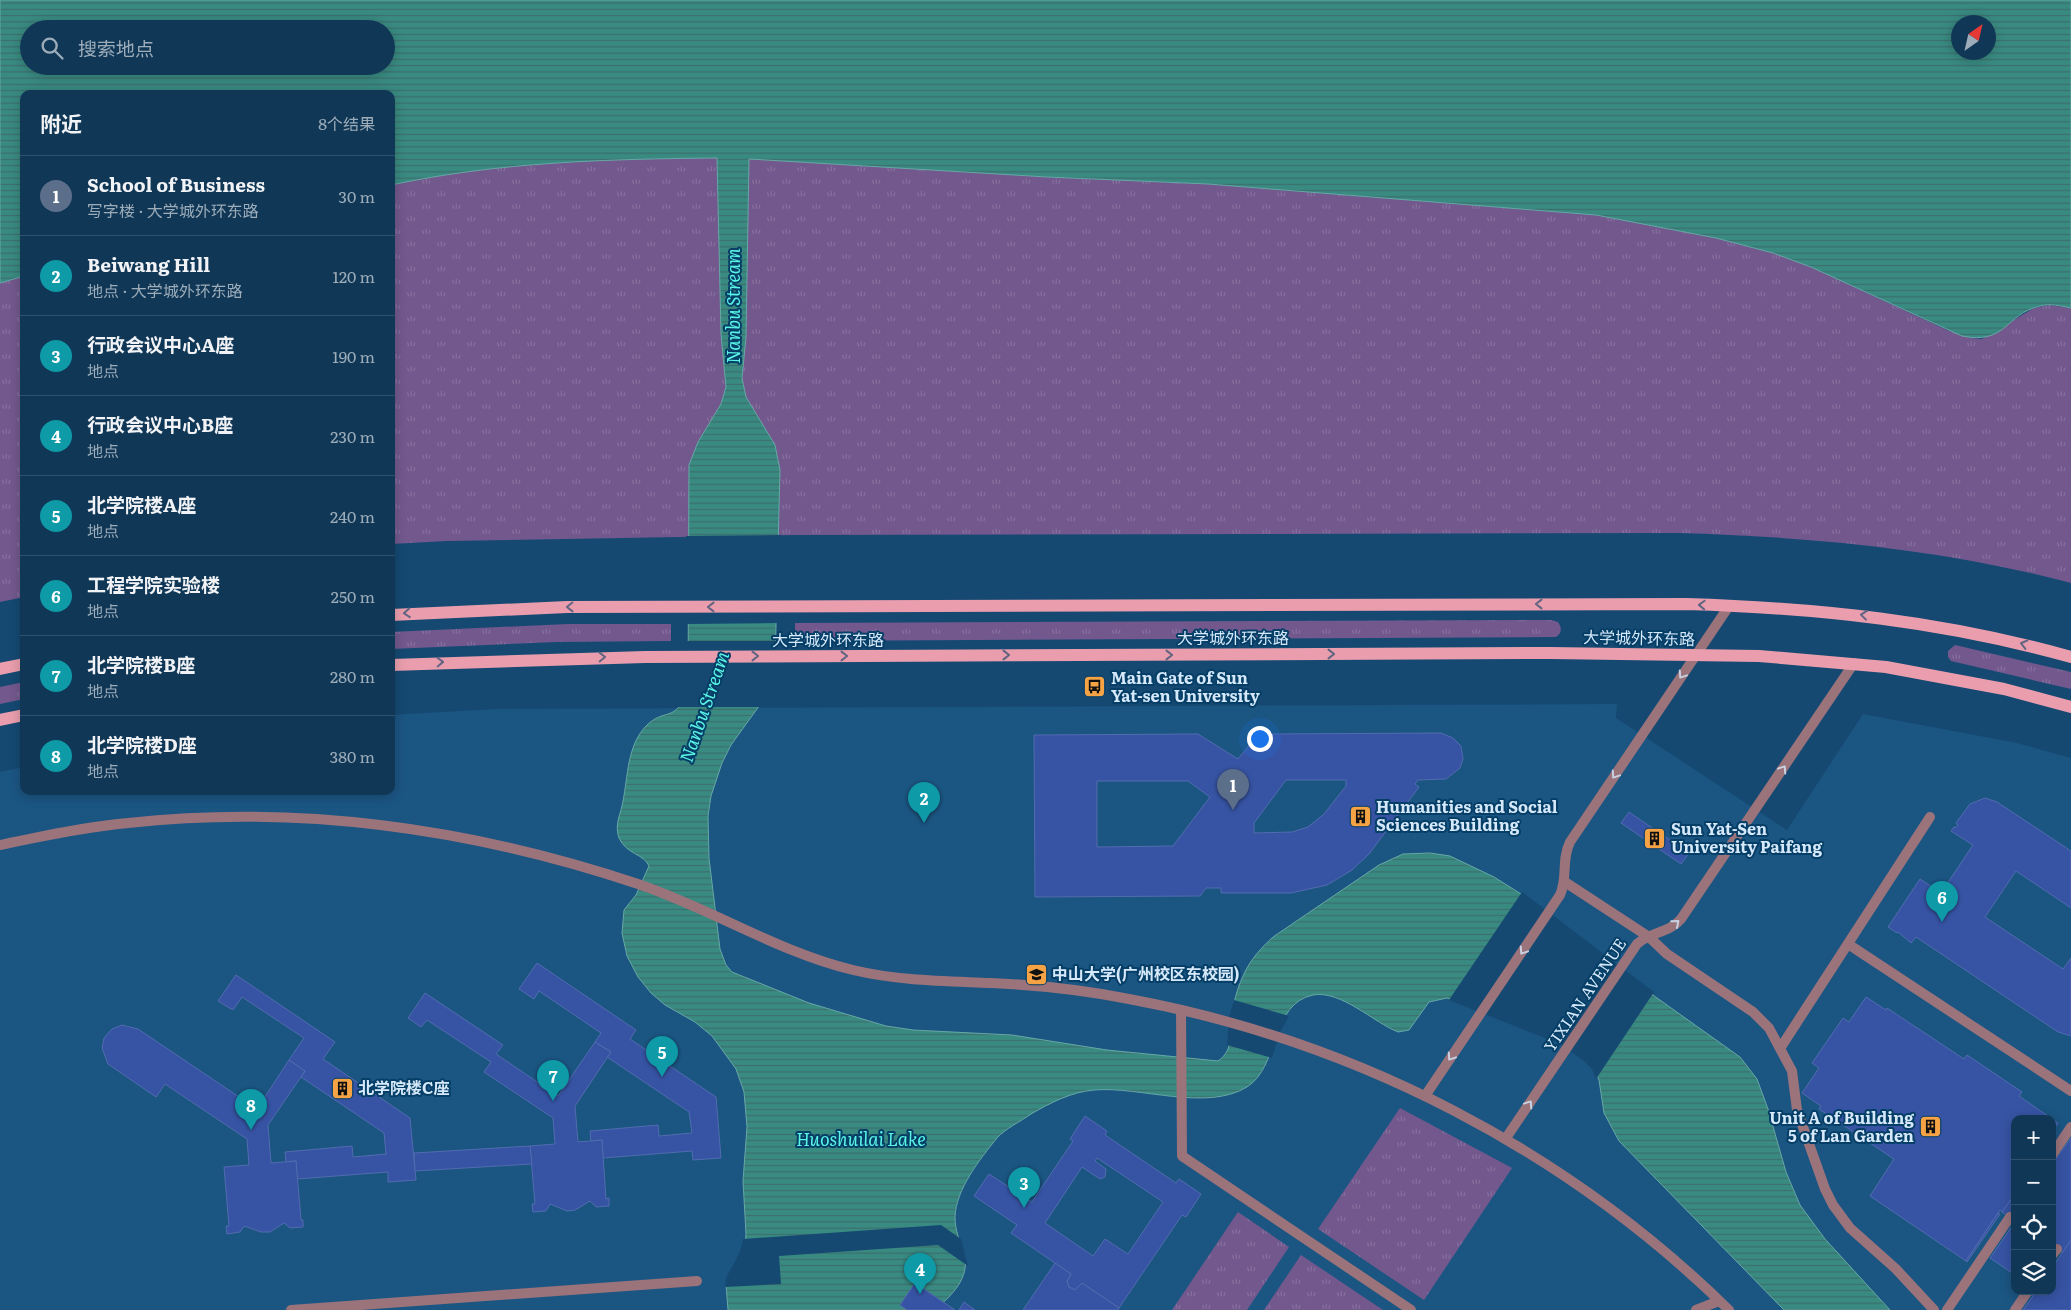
<!DOCTYPE html>
<html lang="zh">
<head>
<meta charset="utf-8">
<style>
  :root { --surface:#103756; --page:#193f5c; --text:#f1f3f6; --muted:#9cacb9; --line:#30516c; --accent:#f5a345 }
  body { margin:0; font-family:Literata,"Noto Sans SC",serif; background:var(--page); color:var(--text) }
  .controls { position:absolute; right:15px; bottom:15px; display:grid; overflow:hidden; border-radius:10px; box-shadow:0 2px 12px #0003 }
  .controls button { width:45px; height:45px; display:grid; place-items:center; padding:0; border:0; border-bottom:1px solid var(--line); background:var(--surface); color:var(--text); font:25px sans-serif }
  .compass { position:absolute; left:1951px; top:15px; width:45px; height:45px; border-radius:50%; background:var(--surface); box-shadow:0 2px 12px #0003; rotate:34deg }
  .you { position:absolute; left:1259px; top:738px; width:18px; height:18px; margin:-12px; border:4px solid #fff; border-radius:50%; background:#1a73e8; box-shadow:0 0 0 8px #1a73e833 }
  .badge { display:grid; place-items:center; width:32px; height:32px; border-radius:50%; background:var(--accent); color:#fff; font-size:16px; font-weight:700 }
  .pin { position:absolute; translate:-50% -41px; filter:drop-shadow(0 1px 2px #0008) }
  .pin::after { content:''; position:absolute; top:26px; width:18px; height:15px; background:inherit; clip-path:polygon(0 0,100% 0,50% 100%) }
  .list { margin:0; padding:0; list-style:none }
  h2 { display:flex; justify-content:space-between; align-items:center; height:65px; margin:0; padding:0 20px; font-size:21px }
  h2 small { font-size:16px; font-weight:400; color:var(--muted) }
  .list li { display:grid; grid-template-columns:32px 1fr auto; gap:15px; align-items:center; box-sizing:border-box; height:80px; padding:0 20px; border-top:1px solid var(--line) }
  .list b { display:block; font-size:19px; white-space:nowrap }
  .list p { margin:0; font-size:16px; white-space:nowrap; color:var(--muted) }
  .list em { font-size:16px; font-style:normal; color:var(--muted) }
  .icon { flex:none; width:28px; height:28px; fill:none; stroke:currentColor; stroke-width:2; stroke-linecap:round; stroke-linejoin:round }
  .map { position:relative; flex:none; width:2071px; height:1310px; overflow:hidden }
  .search { position:absolute; background:var(--surface); box-shadow:0 2px 12px #0003; left:20px; top:20px; width:375px; height:55px; display:flex; align-items:center; gap:12px; box-sizing:border-box; padding:0 18px; border-radius:28px; color:var(--muted); font-size:19px }
  .panel { position:absolute; background:var(--surface); box-shadow:0 2px 12px #0003; left:20px; top:90px; width:375px; height:705px; border-radius:10px }
  .map>svg:first-child { display:block }
</style>
</head>
<body>
<div class="map">
<svg width="2071" height="1310" viewBox="0 0 2071 1310">
  <defs>
    <pattern id="grass-tufts" width="24" height="20" patternUnits="userSpaceOnUse" patternTransform="scale(1.25)"><rect width="24" height="20" fill="#72588d"/><path d="M3 7l-1-3M5 7V3M7 7l1-3M15 17l-1-3M17 17v-4M19 17l1-3" fill="none" stroke="#85709e"/></pattern>
    <pattern id="water-rules" width="6" height="5" patternUnits="userSpaceOnUse" patternTransform="scale(1.25)"><rect width="6" height="5" fill="#398b82"/><path d="M0 2.5h6" fill="none" stroke="#3c6f6c"/></pattern>
  </defs>
  <rect width="100%" height="100%" fill="#154972"/>
  <!-- built -->
  <path fill="#1b5582" fill-rule="evenodd" d="M1617 704 1616 718 1787 830 1863 714 2017 743 2071 758V1310H0V772L24 767V791H391V715L495 709ZM2015 1119H2052V1291H2015Z"/>
  <!-- grass -->
  <g fill="url(#grass-tufts)">
    <path d="M749 158 1047 177 1208 184 1596 215 1716 238 1773 253 1811 267 1947 330 1972 338 1982 339 2034 308 2049 305 2071 308V583C1943 549 1811 537 1679 533L794 535 447 541 391 544V185C508 160 629 157 749 158Z"/>
    <polygon points="24,276 24,597 0,602 0,283"/>
    <path d="M1551 620 1558 622C1562 628 1562 633 1556 637L795 641V623Z"/>
    <polygon points="568,624 671,624 671,641 557,642 391,649 391,632"/>
    <polygon points="1955,645 2071,672 2071,689 1951,661 1948,657 1948,651"/>
    <polygon points="24,682 24,699 0,704 0,687"/>
    <polygon points="1400,1108 1512,1168 1424,1300 1318,1229"/>
    <polygon points="1238,1212 1289,1247 1247,1310 1172,1310"/>
    <polygon points="1301,1255 1383,1310 1264,1310"/>
  </g>
  <!-- water -->
  <path fill="url(#water-rules)" stroke="#68a7a6" fill-rule="evenodd" d="M0 0H2071V308C2061 306 2050 303 2040 306 2005 314 2007 345 1962 336L1811 267 1773 253 1716 238 1596 215 1208 184 1047 177 749 159 746 337 742 378 746 397 775 445 780 470 775 665 762 702 731 745 722 763 711 796 708 816 709 858 720 949 726 965 732 972 809 1003 886 1026 913 1030 1012 1035 1107 1050 1218 1061C1235 1050 1230 1028 1233 1011 1234 998 1239 985 1244 974 1250 960 1262 947 1273 937L1379 865 1403 854 1430 853 1450 856 1494 877 1529 899 1629 978 1740 1057 1757 1079 1768 1109 1786 1172 1800 1205 1825 1239 1890 1310H1784L1619 1141 1604 1113 1599 1080 1594 1068 1562 1042 1447 998 1429 1002 1409 1030 1398 1032C1373 1022 1341 990 1313 995 1270 1004 1280 1066 1247 1087 1206 1112 1140 1086 1094 1090 1071 1092 1050 1103 1031 1114 1020 1122 1006 1128 997 1138 980 1159 956 1189 955 1217 955 1230 960 1242 964 1254 971 1277 951 1297 934 1310H728L726 1284 745 1244 746 1234 743 1181 747 1127 744 1092 736 1069 712 1036 695 1022 665 1005 651 993 638 977 627 956 622 933 624 910 636 895 649 866C644 854 626 854 619 838 614 824 621 814 623 801 628 776 627 746 646 726 665 707 674 724 688 691L689 465 698 442 721 404 726 387 721 334 717 158C608 159 498 162 391 185V94H24V276L0 283ZM1958 22H1988V52H1958ZM29 29H386V66H29Z"/>
  <!-- pier -->
  <g fill="#154972">
    <polygon points="781,535 779,623 686,624 686,536"/>
    <polygon points="686,641 778,641 778,666 775,679 762,707 676,707 683,700 685,690"/>
    <polygon points="1522,892 1654,992 1596,1079 1592,1069 1584,1061 1560,1044 1449,1000"/>
    <polygon points="1234,1000 1289,1016 1280,1032 1272,1058 1227,1045 1229,1018"/>
    <polygon points="941,1225 961,1239 968,1266 938,1245 779,1256 781,1284 725,1287 726,1278 740,1252 743,1239"/>
  </g>
  <!-- building -->
  <g fill="#3754a4" stroke="#516caf" fill-rule="evenodd">
    <path d="M1441 733 1453 738 1461 746 1463 759 1460 768 1446 779 1418 780 1415 784 1419 787 1369 854 1352 870 1327 885 1291 893H1221V888H1206L1200 896 1035 897 1034 735 1198 734 1238 759 1252 742 1271 734ZM1286 780H1346V786L1324 814 1308 827 1292 832 1254 833V823ZM1097 781H1188L1210 797 1173 846 1097 847Z"/>
    <polygon points="1985,798 1997,802 2071,851 2071,908 2016,871 1985,917 2063,969 2071,958 2071,1036 2058,1032 1916,937 1911,943 1898,932 1897,933 1888,927 1920,879 1941,893 1973,845 1951,831 1954,827 1955,828 1958,825 1956,823 1970,804"/>
    <polygon points="1629,812 1689,853 1681,864 1621,823"/>
    <polygon points="537,963 636,1030 630,1039 716,1097 721,1158 693,1160 692,1151 603,1158 602,1140 591,1141 590,1131 658,1125 659,1136 692,1133 689,1112 607,1057 611,1052 595,1042 601,1033 539,991 534,999 519,989"/>
    <polygon points="236,975 335,1042 323,1059 410,1118 416,1180 388,1182 388,1172 297,1179 296,1161 286,1162 285,1152 352,1146 353,1157 386,1154 384,1133 301,1077 305,1071 289,1060 304,1038 242,997 233,1010 218,1001"/>
    <polygon points="425,993 503,1045 496,1054 558,1096 595,1042 611,1052 575,1106 578,1142 602,1140 606,1199 609,1198 609,1206 596,1207 590,1201 575,1210 567,1211 550,1204 546,1211 533,1212 532,1204 535,1204 530,1146 555,1144 553,1118 484,1072 491,1062 427,1020 421,1027 408,1018"/>
    <polygon points="1866,997 1886,1010 1887,1008 1964,1059 1967,1055 2022,1092 2019,1096 2058,1123 2052,1132 2052,1119 2015,1119 2015,1194 2002,1212 2000,1210 1966,1261 1870,1196 1894,1159 1819,1109 1821,1106 1802,1093 1819,1068 1812,1063 1843,1018 1849,1022"/>
    <polygon points="122,1025 138,1029 257,1109 289,1060 305,1071 268,1125 271,1163 296,1161 301,1220 303,1220 303,1227 290,1228 284,1223 270,1232 261,1232 244,1226 240,1232 227,1234 226,1226 229,1226 224,1167 249,1165 247,1139 165,1084 156,1097 108,1064 102,1048 104,1038 112,1029"/>
    <path d="M1085 1116 1107 1131 1105 1135 1176 1183 1179 1179 1201 1194 1186 1217 1182 1215 1119 1308 1082 1283 1075 1290 1069 1287 1067 1281 1071 1274 1011 1233 1017 1225 974 1196 989 1174 1032 1202 1073 1141 1070 1139ZM1097 1158 1163 1202 1128 1254 1105 1239 1093 1256 1045 1223 1082 1167 1100 1179 1105 1177 1106 1169 1095 1161Z"/>
    <polygon points="2071,1138 2071,1240 2063,1253 2052,1245 2052,1164"/>
    <polygon points="530,1146 532,1164 415,1171 414,1153"/>
    <polygon points="2015,1194 2015,1221 2002,1212"/>
    <polygon points="1998,1213 2000,1214 1967,1262 1966,1261"/>
    <polygon points="2015,1222 2015,1275 1990,1258"/>
    <polygon points="2071,1240 2071,1310 2023,1310 2033,1296 2030,1294 2032,1291 2052,1291 2052,1268"/>
    <polygon points="1055,1263 1071,1274 1067,1281 1069,1287 1075,1290 1082,1283 1119,1308 1118,1310 1023,1310"/>
    <polygon points="915,1283 955,1310 907,1310 900,1305"/>
    <polygon points="964,1302 975,1310 959,1310"/>
  </g>
  <g fill="none" stroke-linecap="round" stroke-linejoin="round">
    <!-- lane -->
    <g stroke="#9a737b" stroke-width="10">
      <path d="M0 845C42 836 85 827 128 823 302 804 473 829 638 884 712 909 778 952 853 970 899 981 945 981 991 983 1037 985 1084 990 1129 999 1355 1041 1565 1149 1729 1310"/>
      <polyline points="1565,882 1649,937 1667,954 1753,1012 1769,1028 1792,1071 1797,1110 1825,1189 1833,1205 1850,1228 1896,1269 1934,1310"/>
      <polyline points="1848,944 2071,1091"/>
      <polyline points="1181,1010 1182,1156 1411,1310"/>
      <polyline points="1781,1047 1930,817"/>
      <path d="M1425 1096 1560 895C1568 878 1561 860 1570 842L1729 606"/>
      <path d="M1506 1138 1637 944C1650 932 1669 933 1681 919L1854 663"/>
      <polyline points="2052,1155 2071,1127"/>
      <polyline points="2052,1255 2057,1249"/>
      <polyline points="291,1310 697,1281"/>
      <polyline points="1696,1310 1719,1301"/>
      <polyline points="1947,1310 2010,1217"/>
      <polyline points="2015,1310 2028,1291"/>
    </g>
    <!-- primary -->
    <g stroke="#ea9ead" stroke-width="12">
      <path d="M391 615 567 607 1686 604C1819 608 1942 621 2071 657"/>
      <polyline points="391,665 645,657 1551,653 1759,656 1886,667 2004,689 2071,707"/>
      <polyline points="0,669 24,664"/>
      <polyline points="0,720 24,715"/>
    </g>
  </g>
  <!-- one-way arrows -->
  <defs><path id="oneway-chevron" d="M-2-3.5L2.5 0L-2 3.5" fill="none" stroke-width="1.6" stroke-linecap="round" stroke-linejoin="round" transform="scale(1.25)"/></defs>
  <g stroke="#616482">
    <use href="#oneway-chevron" transform="translate(1539 604) rotate(180)"/>
    <use href="#oneway-chevron" transform="translate(1702 605) rotate(-178)"/>
    <use href="#oneway-chevron" transform="translate(570 607) rotate(179)"/>
    <use href="#oneway-chevron" transform="translate(711 607) rotate(180)"/>
    <use href="#oneway-chevron" transform="translate(407 613) rotate(176)"/>
    <use href="#oneway-chevron" transform="translate(1864 615) rotate(-173)"/>
    <use href="#oneway-chevron" transform="translate(2024 644) rotate(-166)"/>
    <use href="#oneway-chevron" transform="translate(1331 654)"/>
    <use href="#oneway-chevron" transform="translate(1006 655)"/>
    <use href="#oneway-chevron" transform="translate(1169 655)"/>
    <use href="#oneway-chevron" transform="translate(755 656)"/>
    <use href="#oneway-chevron" transform="translate(844 656)"/>
    <use href="#oneway-chevron" transform="translate(602 657) rotate(-1)"/>
    <use href="#oneway-chevron" transform="translate(440 662) rotate(-2)"/>
  </g>
  <g stroke="#c9d1e1">
    <use href="#oneway-chevron" transform="translate(1682 675) rotate(124)"/>
    <use href="#oneway-chevron" transform="translate(1783 769) rotate(-56)"/>
    <use href="#oneway-chevron" transform="translate(1615 775) rotate(124)"/>
    <use href="#oneway-chevron" transform="translate(1676 923) rotate(-41)"/>
    <use href="#oneway-chevron" transform="translate(1523 951) rotate(124)"/>
    <use href="#oneway-chevron" transform="translate(1451 1057) rotate(124)"/>
    <use href="#oneway-chevron" transform="translate(1529 1104) rotate(-56)"/>
  </g>
  <!-- icons -->
  <defs>
    <symbol id="bus-square" viewBox="-11 -11 22 22"><rect x="-9" y="-9" width="18" height="18" rx="4" fill="#f5a345" stroke="#053e66"/><path d="M-5-6H5V4H4V6H2V4H-2V6H-4V4H-5ZM-3.5-4V0h7V-4ZM-3.5 1.2v1.5H-2V1.2ZM2 1.2v1.5H3.5V1.2Z" fill="#111"/></symbol>
    <symbol id="building-square" viewBox="-11 -11 22 22"><rect x="-9" y="-9" width="18" height="18" rx="4" fill="#f5a345" stroke="#053e66"/><path d="M-4-6H4V6H1V3H-1V6H-4ZM-2.5-4.3h1.7v1.8h-1.7ZM.8-4.3h1.7v1.8H.8ZM-2.5-1h1.7V.8h-1.7ZM.8-1h1.7V.8H.8Z" fill="#111"/></symbol>
    <symbol id="university-square" viewBox="-11 -11 22 22"><rect x="-9" y="-9" width="18" height="18" rx="4" fill="#f5a345" stroke="#053e66"/><path d="M0-5L7-2L0 1L-7-2ZM-4 1L0 2.5L4 1V4Q0 6-4 4Z" fill="#111"/></symbol>
  </defs>
  <g fill-rule="evenodd">
    <use href="#bus-square" x="1082" y="674" width="25" height="25"/>
    <use href="#building-square" x="1348" y="804" width="25" height="25"/>
    <use href="#building-square" x="1642" y="826" width="25" height="25"/>
    <use href="#university-square" x="1024" y="962" width="25" height="25"/>
    <use href="#building-square" x="330" y="1076" width="25" height="25"/>
    <use href="#building-square" x="1918" y="1114" width="25" height="25"/>
  </g>
  <g text-anchor="middle" stroke-width="4" stroke-linejoin="round" paint-order="stroke">
    <!-- street labels -->
    <g font-size="16" fill="#d5e9fb" stroke="#053e66">
      <text x="1233" y="644">大学城外环东路</text>
      <text transform="translate(1639 638) rotate(1)" y="6">大学城外环东路</text>
      <text x="828" y="646">大学城外环东路</text>
      <text transform="translate(1585 995) rotate(-56)" y="6">YIXIAN AVENUE</text>
    </g>
    <!-- poi labels -->
    <g font-size="16" font-weight="bold" fill="#d5e9fb" stroke="#053e66" text-anchor="start">
      <text x="1111" y="684">Main Gate of Sun<tspan x="1111" dy="18">Yat-sen University</tspan></text>
      <text x="1376" y="813">Humanities and Social<tspan x="1376" dy="18">Sciences Building</tspan></text>
      <text x="1671" y="835">Sun Yat-Sen<tspan x="1671" dy="18">University Paifang</tspan></text>
      <text x="1052" y="980">中山大学(广州校区东校园)</text>
      <text x="358" y="1094">北学院楼C座</text>
      <text x="1914" y="1124" text-anchor="end">Unit A of Building<tspan x="1914" dy="18">5 of Lan Garden</tspan></text>
    </g>
    <!-- water labels -->
    <g font-size="18" font-style="italic" fill="#5af4e5" stroke="#053e66">
      <text transform="translate(734 306) rotate(-90)" y="6">Nanbu Stream</text>
      <text transform="translate(705 707) rotate(-71)" y="6">Nanbu Stream</text>
      <text x="861" y="1146">Huoshuilai Lake</text>
    </g>
  </g>
</svg>
<div class="controls">
<button>+</button>
<button>−</button>
<button><svg class="icon" aria-label="locate" viewBox="0 0 24 24"><circle cx="12" cy="12" r="6"/><path d="M12 2v4M12 18v4M2 12h4M18 12h4"/></svg></button>
<button><svg class="icon" aria-label="layers" viewBox="0 0 24 24"><path d="M12 4l9 5-9 5-9-5zM3 14l9 5 9-5"/></svg></button>
</div>
<svg class="compass" viewBox="-18 -18 36 36"><path d="M0-13l5 13h-10z" fill="#e53935"/><path d="M0 13l5-13h-10z" fill="#9cacb9"/></svg>
<div class="you"></div>
<div class="pin badge" style="left:1233px;top:810px;background:#5c6f8a">1</div>
<div class="pin badge" style="left:924px;top:823px;background:#0f9aa8">2</div>
<div class="pin badge" style="left:1024px;top:1208px;background:#0f9aa8">3</div>
<div class="pin badge" style="left:920px;top:1294px;background:#0f9aa8">4</div>
<div class="pin badge" style="left:662px;top:1077px;background:#0f9aa8">5</div>
<div class="pin badge" style="left:1942px;top:922px;background:#0f9aa8">6</div>
<div class="pin badge" style="left:553px;top:1101px;background:#0f9aa8">7</div>
<div class="pin badge" style="left:251px;top:1130px;background:#0f9aa8">8</div>
<div class="search"><svg class="icon" aria-label="search" viewBox="0 0 24 24"><circle cx="10" cy="10" r="6"/><path d="M15 15l6 6"/></svg>搜索地点</div>
<section class="panel">
<h2>附近<small>8个结果</small></h2>
<ul class="list">
<li><span class="badge" style="background:#5c6f8a">1</span><div><b>School of Business</b><p>写字楼 · 大学城外环东路</p></div><em>30 m</em></li>
<li><span class="badge" style="background:#0f9aa8">2</span><div><b>Beiwang Hill</b><p>地点 · 大学城外环东路</p></div><em>120 m</em></li>
<li><span class="badge" style="background:#0f9aa8">3</span><div><b>行政会议中心A座</b><p>地点</p></div><em>190 m</em></li>
<li><span class="badge" style="background:#0f9aa8">4</span><div><b>行政会议中心B座</b><p>地点</p></div><em>230 m</em></li>
<li><span class="badge" style="background:#0f9aa8">5</span><div><b>北学院楼A座</b><p>地点</p></div><em>240 m</em></li>
<li><span class="badge" style="background:#0f9aa8">6</span><div><b>工程学院实验楼</b><p>地点</p></div><em>250 m</em></li>
<li><span class="badge" style="background:#0f9aa8">7</span><div><b>北学院楼B座</b><p>地点</p></div><em>280 m</em></li>
<li><span class="badge" style="background:#0f9aa8">8</span><div><b>北学院楼D座</b><p>地点</p></div><em>380 m</em></li>
</ul>
</section>
</div>
</body>
</html>
